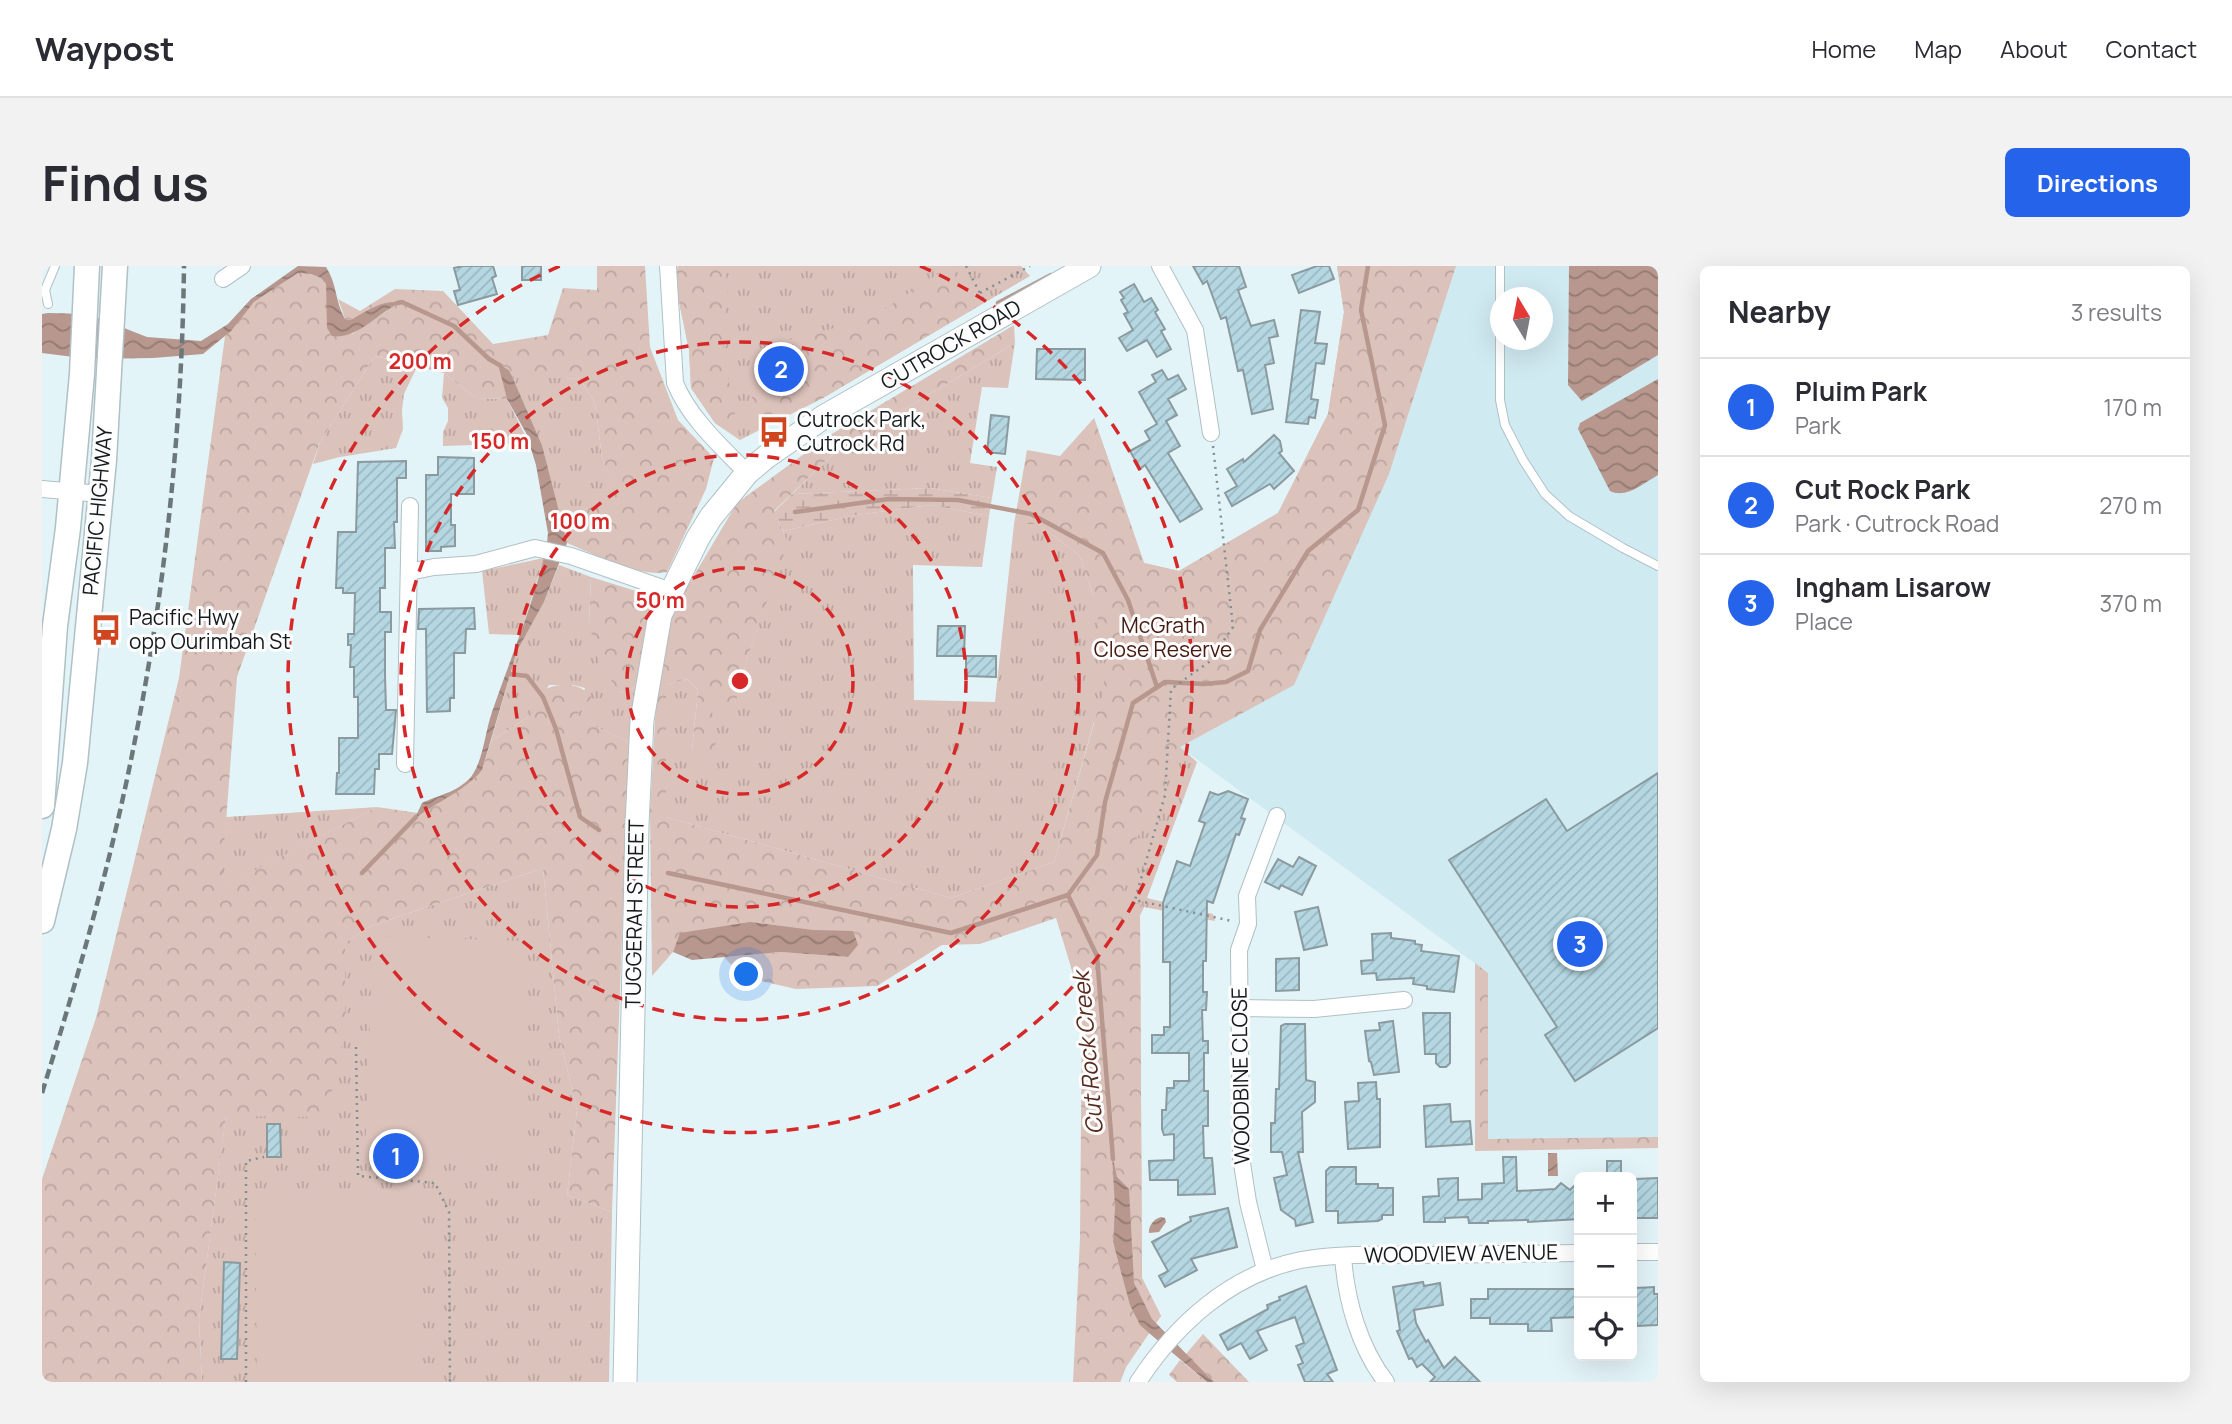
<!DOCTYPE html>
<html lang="en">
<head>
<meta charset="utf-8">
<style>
  :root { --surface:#fff; --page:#f2f2f3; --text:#2b2b33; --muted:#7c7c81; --line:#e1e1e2; --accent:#2563eb }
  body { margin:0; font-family:Manrope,sans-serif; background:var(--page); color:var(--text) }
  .controls { position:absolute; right:21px; bottom:21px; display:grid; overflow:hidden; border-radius:10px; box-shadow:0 7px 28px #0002 }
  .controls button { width:63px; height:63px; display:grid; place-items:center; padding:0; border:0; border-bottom:2px solid var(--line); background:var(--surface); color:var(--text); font:35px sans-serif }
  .compass { position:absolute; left:1448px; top:21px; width:63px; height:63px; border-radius:50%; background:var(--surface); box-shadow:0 7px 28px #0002; rotate:350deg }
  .you { position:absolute; left:705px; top:709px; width:24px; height:24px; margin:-18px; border:5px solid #fff; border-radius:50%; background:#1a73e8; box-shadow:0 0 0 10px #1a73e833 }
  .badge { display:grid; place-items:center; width:46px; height:46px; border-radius:50%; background:var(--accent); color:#fff; font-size:23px; font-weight:700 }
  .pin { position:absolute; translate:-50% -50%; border:4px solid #fff; box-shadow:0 2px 7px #0006 }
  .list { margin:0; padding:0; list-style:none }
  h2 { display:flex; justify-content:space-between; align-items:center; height:91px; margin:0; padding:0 28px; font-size:30px }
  h2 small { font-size:23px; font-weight:400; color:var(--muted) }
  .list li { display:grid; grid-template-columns:46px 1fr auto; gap:21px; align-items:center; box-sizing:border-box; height:98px; padding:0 28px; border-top:2px solid var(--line) }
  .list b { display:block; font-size:26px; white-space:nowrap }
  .list p { margin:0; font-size:23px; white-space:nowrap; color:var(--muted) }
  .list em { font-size:23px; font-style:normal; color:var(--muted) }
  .icon { flex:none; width:38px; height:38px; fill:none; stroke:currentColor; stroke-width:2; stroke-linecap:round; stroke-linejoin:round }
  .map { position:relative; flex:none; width:1616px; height:1116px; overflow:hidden; border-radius:10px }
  header { display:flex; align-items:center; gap:42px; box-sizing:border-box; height:98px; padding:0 35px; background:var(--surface); border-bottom:2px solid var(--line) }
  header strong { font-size:33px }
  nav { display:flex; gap:38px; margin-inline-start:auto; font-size:24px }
  .intro { display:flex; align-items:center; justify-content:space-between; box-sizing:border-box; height:168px; padding:0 42px }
  h1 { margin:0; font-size:49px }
  .button { padding:18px 32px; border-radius:10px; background:var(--accent); color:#fff; font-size:24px; font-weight:700 }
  main { display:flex; gap:42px; padding:0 42px }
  aside { flex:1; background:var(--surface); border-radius:10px; box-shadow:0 7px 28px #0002 }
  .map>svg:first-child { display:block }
</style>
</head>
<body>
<header>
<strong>Waypost</strong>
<nav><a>Home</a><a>Map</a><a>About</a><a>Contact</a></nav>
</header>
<div class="intro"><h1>Find us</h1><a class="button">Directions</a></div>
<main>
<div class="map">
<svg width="1616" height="1116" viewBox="0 0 1616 1116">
  <defs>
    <pattern id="grass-tufts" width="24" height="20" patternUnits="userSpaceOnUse" patternTransform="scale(1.75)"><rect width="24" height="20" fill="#dbc2bb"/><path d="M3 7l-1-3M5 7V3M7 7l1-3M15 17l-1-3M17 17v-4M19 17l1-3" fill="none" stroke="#bba6a0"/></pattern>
    <pattern id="forest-crowns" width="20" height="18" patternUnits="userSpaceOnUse" patternTransform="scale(1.75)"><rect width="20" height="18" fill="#dbc2bb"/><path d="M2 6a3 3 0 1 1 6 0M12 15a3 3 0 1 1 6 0" fill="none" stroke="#bba6a0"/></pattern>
    <pattern id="wetland-marsh" width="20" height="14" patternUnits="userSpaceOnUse" patternTransform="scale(1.75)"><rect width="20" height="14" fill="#dbc2bb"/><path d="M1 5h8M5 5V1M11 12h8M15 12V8" fill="none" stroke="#bba6a0"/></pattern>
    <pattern id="water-waves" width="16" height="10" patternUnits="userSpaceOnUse" patternTransform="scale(1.75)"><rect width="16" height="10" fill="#b7978e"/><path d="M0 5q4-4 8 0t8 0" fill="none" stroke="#947a73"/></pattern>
    <pattern id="building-hatch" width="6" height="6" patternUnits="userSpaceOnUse" patternTransform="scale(1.75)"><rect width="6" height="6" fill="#b4d7e2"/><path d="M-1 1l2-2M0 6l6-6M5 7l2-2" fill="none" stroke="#9ab8c1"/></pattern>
  </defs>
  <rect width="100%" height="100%" fill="#e3f4f9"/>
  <!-- built -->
  <path fill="#d0eaf2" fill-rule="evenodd" d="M1349 0H1616V871L1446 874V707L1138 481 1278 233ZM1458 32H1500V74H1458Z"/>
  <!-- grass -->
  <g fill="url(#grass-tufts)">
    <polygon points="636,0 979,0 988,10 781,132 698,174 673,157 649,122 647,84 633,16"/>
    <polygon points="1295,0 1349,0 1278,233 1138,481 1155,496 1105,632 1171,648 1173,655 1102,641 1098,649 1100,1012 1119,1050 1084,1101 1078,1116 1052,456 1012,596 909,632 624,551 624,419 645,413 656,424 650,485 669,435 693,438 706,389 745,277 741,265 814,249 889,239 947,250 940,301 871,299 872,434 953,436 972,258 996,258 1037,289 1053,334 1052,152 1102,297 1137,305 1236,247 1286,148 1302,46"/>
    <polygon points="973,77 966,122 940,121 928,197 955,201 950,232 888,222 750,228 796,183"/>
    <polygon points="333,90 375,101 362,128 360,144 361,163 354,182 298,191 271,198 278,176"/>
    <polygon points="402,107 434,132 465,133 487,177 401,180 401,166 406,155 406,142 400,132"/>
    <polygon points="477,109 538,113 553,137 560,191 576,227 549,241 518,253 500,179 470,110"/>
    <polygon points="502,292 478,369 447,368 440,305"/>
    <polygon points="517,299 549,311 547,357 578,427 594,421 587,476 532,451 543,422 531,419 507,419 491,448 449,475 475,385 502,336"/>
    <polygon points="335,541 178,623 184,551"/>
    <polygon points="501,602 517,769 535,844 525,929 570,946 567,1116 160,1116 157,1053 184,849 303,765 303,677 329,660"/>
  </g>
  <!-- forest -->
  <g fill="url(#forest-crowns)">
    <path d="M555 0H603L608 81 636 154 672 192 664 223 625 306C598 312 552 288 525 277L518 253 549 241 575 226 560 191 553 137 538 113 470 110 467 104 457 99 465 133 434 132 402 107 333 90 278 176 195 411 179 622 335 541 376 547 374 552 440 504 449 475 491 448 490 430C509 418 533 412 550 431L533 451 587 476 570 946 525 929 535 844 517 769 501 602 329 660 303 677V765L284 851 184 850 157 1053 160 1116H0V913L54 752 137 412 183 70 212 36 256 7 269 8 279 12 284 18 286 39 310 68 358 36 309 54 303 53 296 33 318 45 353 23 401 25 451 78 506 69 521 22 555 24Z"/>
    <polygon points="636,0 681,0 686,17 681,84 698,174 673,157 649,122 647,84 633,16"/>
    <polygon points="908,0 912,0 934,41 781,132 720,161 710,140 710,105 725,78 826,54"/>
    <polygon points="1295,0 1414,0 1347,208 1252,419 1138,481 1079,606 1083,631 1102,641 1098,649 1100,1012 1119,1050 1114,1057 1092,1017 1091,972 1071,891 1073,942 1071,976 1088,1039 1098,1059 1107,1067 1084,1101 1078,1116 1031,1116 1038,972 1040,737 1014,652 938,678 900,679 835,720 754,723 701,711 682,691 738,686 806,691 811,665 639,667 631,686 610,710 608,546 615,418 631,345 695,237 788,169 972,59 973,77 796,183 732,245 746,277 706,389 693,439 669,436 675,490 650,485 656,424 645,413 624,419 624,551 909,632 1012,596 1061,426 1064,393 1051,328 1037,289 996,258 972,258 985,184 1018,190 1052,152 1102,297 1137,305 1236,247 1286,148 1302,46"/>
    <polygon points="549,311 610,330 594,421 578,427 557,398 547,357"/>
    <polygon points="1433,697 1446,707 1446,873 1616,871 1616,882 1433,885"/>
    <polygon points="1161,1068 1207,1116 1172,1116 1144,1088"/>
    <polygon points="1138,1094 1165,1116 1135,1116 1127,1109"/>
  </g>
  <!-- wetland -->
  <polygon fill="url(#wetland-marsh)" points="888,222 950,232 947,250 889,239 814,249 741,265 732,246 750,228"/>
  <!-- pitch -->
  <g fill="#dbc2bb">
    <polygon points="331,670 485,675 477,898 323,893"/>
    <polygon points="377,927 379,1116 215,1116 213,929"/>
  </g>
  <!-- water -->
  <g fill="url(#water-waves)">
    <path d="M256 0 284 1C295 17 293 36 303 53L309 54C326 44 340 34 360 36 336 46 316 74 290 70L285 62 284 18 279 12 269 8 256 7 212 36 189 65 161 88 111 92 48 93 0 87V48L6 47 46 48 105 71 159 75 186 58 209 33Z"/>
    <polygon points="1527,0 1616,0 1616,89 1540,135 1526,119"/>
    <path d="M456 98 467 104 470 110 500 179 525 277 502 336 475 385 440 504C421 527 394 535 372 554L380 537C396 529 421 525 431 508 442 490 443 466 450 446 469 390 493 336 505 277L506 267 494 199 484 167 465 133Z"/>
    <path d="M1616 113V209C1602 217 1584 233 1568 225L1536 163 1538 157Z"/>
    <polygon points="708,656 771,664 811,665 816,679 806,691 738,686 650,694 631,686 638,667"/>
    <polygon points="1506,887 1515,887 1516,910 1506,910"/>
    <polygon points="1070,888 1075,911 1087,923 1092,1017 1110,1053 1172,1116 1165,1116 1107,1067 1098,1059 1088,1039 1071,976 1073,942"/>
    <path d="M1119 951 1123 952 1124 956 1117 966 1107 967C1106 960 1112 953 1119 951Z"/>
  </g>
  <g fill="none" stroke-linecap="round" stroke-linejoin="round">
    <!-- stream -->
    <g stroke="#b7978e" stroke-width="4.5">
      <polyline points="355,37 360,36 412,60 447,93 459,100"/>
      <polyline points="956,37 1009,9"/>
      <polyline points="753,246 847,233 916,234 989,248 1061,287 1086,334 1115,421"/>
      <polyline points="467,408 485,410 501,431 514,463 538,551 557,564"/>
      <polyline points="320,607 374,551"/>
      <polyline points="626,607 909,667 1026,629 1055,690 1071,893"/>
      <polyline points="1026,629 1055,589 1063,536 1091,437 1123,416 1162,418 1184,416 1206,405 1218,364 1266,285 1316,244 1343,159 1319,44 1326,0"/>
    </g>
  </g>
  <!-- building -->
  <g fill="url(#building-hatch)" stroke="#8b9a9f" stroke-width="2">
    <polygon points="421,0 451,0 454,10 450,12 455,28 416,39 412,25 418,24 412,2"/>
    <rect x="480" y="0" width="19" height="14"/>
    <polygon points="1151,0 1197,0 1204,21 1196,24 1209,60 1232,54 1236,70 1227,72 1232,97 1223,99 1231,143 1210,148 1201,104 1196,105 1184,51 1179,53 1165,15 1161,18"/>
    <polygon points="1275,0 1287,0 1292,13 1257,27 1250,9"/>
    <polygon points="1092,18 1102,36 1109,32 1116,44 1113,46 1123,63 1119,65 1129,83 1115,91 1105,74 1085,85 1077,72 1091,64 1082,48 1086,46 1079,34 1082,32 1078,26"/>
    <polygon points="1259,44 1278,46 1273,77 1285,78 1282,98 1274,97 1269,133 1276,134 1273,152 1267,151 1266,158 1244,156"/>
    <polygon points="995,83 1043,83 1043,114 994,113"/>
    <polygon points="1120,104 1126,114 1136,109 1144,123 1126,133 1135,149 1124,155 1138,180 1126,187 1160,243 1138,256 1103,199 1098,203 1088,185 1108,174 1103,165 1115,158 1097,126 1114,116 1110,109"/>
    <polygon points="949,149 967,151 963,188 945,186"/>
    <polygon points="1232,169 1238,175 1240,185 1237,187 1252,205 1232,223 1228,218 1190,240 1183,227 1195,220 1185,203 1201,193 1202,196"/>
    <polygon points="396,191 432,192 432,228 409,228 409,259 413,259 413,280 399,281 399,285 384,285 384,209 396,209"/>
    <polygon points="364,195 364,212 355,212 355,256 352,256 353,282 343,282 343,322 338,322 338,346 349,346 349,366 343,366 343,409 344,444 354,444 350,488 337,488 337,503 333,503 332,528 294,528 295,507 297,507 297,472 316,472 316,431 312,431 312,401 308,401 309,379 306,379 306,368 312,368 313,327 301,327 301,322 294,322 296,266 314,266 316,196"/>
    <polygon points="432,342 433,363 424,363 423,387 412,387 412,432 408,432 408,445 385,446 384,363 376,363 377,343"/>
    <polygon points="896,360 923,360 922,390 895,390"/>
    <polygon points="924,390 954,390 954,411 924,410"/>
    <polygon points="1616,507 1616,762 1533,815 1503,769 1515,761 1407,594 1504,533 1525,565"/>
    <polygon points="1186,525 1206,533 1199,552 1203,553 1197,569 1194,568 1171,637 1165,635 1164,695 1161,695 1161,726 1165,726 1164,744 1160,744 1161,775 1166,775 1166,787 1162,787 1162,825 1166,825 1166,860 1161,860 1162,892 1170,892 1173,928 1136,929 1136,914 1108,914 1107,895 1132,894 1132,868 1122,869 1120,863 1120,844 1124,844 1125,822 1132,822 1132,815 1147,815 1147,787 1110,787 1110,769 1122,769 1122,761 1128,761 1128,696 1121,696 1121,637 1135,595 1148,600 1163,557 1157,555 1168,526 1176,529"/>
    <polygon points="1257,591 1274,600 1260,629 1239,619 1237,623 1223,616 1236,593 1251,601"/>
    <polygon points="1276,641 1285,679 1262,684 1253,646"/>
    <polygon points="1349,667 1349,672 1373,675 1373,678 1380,679 1379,685 1417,690 1412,726 1385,723 1385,720 1371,718 1372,712 1335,714 1334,707 1320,708 1319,695 1331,694 1330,668"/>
    <polygon points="1257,692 1257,724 1234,725 1234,693"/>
    <polygon points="1381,747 1408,747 1408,797 1404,801 1398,801 1394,797 1394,788 1383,788"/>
    <polygon points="1351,755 1357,806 1332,809 1329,796 1327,795 1323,765 1338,764 1337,757"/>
    <polygon points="1243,758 1263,758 1264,814 1273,816 1273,836 1260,846 1261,886 1256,886 1271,956 1254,960 1253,954 1239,944 1232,912 1245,909 1240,886 1229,886 1229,857 1233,857 1234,823 1237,823 1239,760"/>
    <polygon points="1334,816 1335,833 1338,833 1338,881 1306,883 1303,836 1317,835 1316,817"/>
    <polygon points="1408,838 1409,856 1428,855 1430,878 1384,881 1382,840"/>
    <polygon points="225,858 238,858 239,891 225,891"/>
    <polygon points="1461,891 1474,891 1475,925 1513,923 1519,917 1528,924 1537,915 1537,953 1486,956 1486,954 1446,955 1446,957 1427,957 1426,951 1403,952 1403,956 1382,956 1381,931 1397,930 1396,913 1416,912 1416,934 1440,933 1440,918 1462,917"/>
    <rect x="1565" y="895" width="14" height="16"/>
    <polygon points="1288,901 1314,901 1314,918 1336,918 1336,922 1351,922 1351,949 1340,949 1340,953 1336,955 1296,957 1296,945 1284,945 1284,905"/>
    <polygon points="1616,912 1616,952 1594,952 1593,913"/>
    <polygon points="1186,942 1195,981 1149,993 1155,1004 1123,1021 1117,1010 1126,1005 1110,976 1149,955 1148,951"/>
    <polygon points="182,996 198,997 195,1093 179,1093"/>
    <polygon points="1381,1016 1382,1020 1398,1017 1401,1039 1372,1044 1374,1057 1384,1076 1386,1074 1402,1102 1413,1091 1438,1116 1388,1116 1393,1111 1380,1098 1375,1101 1370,1092 1367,1093 1355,1065 1358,1064 1351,1021"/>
    <polygon points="1264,1020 1295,1104 1285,1108 1291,1116 1263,1116 1256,1099 1261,1097 1254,1080 1262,1077 1253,1051 1215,1065 1225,1084 1208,1093 1199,1077 1186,1084 1178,1069 1226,1043 1225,1039 1238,1034 1237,1031"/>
    <polygon points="1612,1021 1612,1028 1616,1028 1616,1059 1595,1060 1595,1057 1590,1057 1590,1038 1594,1038 1594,1022"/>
    <polygon points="1446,1023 1537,1023 1537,1051 1509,1052 1510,1065 1486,1065 1486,1058 1448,1058 1448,1052 1429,1052 1429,1033 1446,1033"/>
  </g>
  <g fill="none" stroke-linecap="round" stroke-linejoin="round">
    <defs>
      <g id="lane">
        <polyline points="1458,0 1458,134 1463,159 1481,194 1503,228 1527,250 1581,282 1616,300"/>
        <polyline points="6,38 3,24 13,0"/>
      </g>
      <g id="street">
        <path d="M626 0 633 117C648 153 678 179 705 207"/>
        <polyline points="1118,0 1153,64 1169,167"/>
        <polyline points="181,13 200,0"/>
        <polyline points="0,223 59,228"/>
        <polyline points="367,306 392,301 434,298 493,282 529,290 629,325"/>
        <polyline points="363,498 368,240"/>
        <polyline points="1196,742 1272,743 1362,734"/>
        <polyline points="1590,986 1616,986"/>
        <path d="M1301 990C1304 1034 1317 1081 1344 1116"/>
        <polyline points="1223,1004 1206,936 1199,891 1197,684 1206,658 1205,630 1235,550"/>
        <path d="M1096 1116C1134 1058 1189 1008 1259 994 1297 987 1338 989 1376 989 1430 988 1484 988 1537 987"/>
      </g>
      <polyline id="secondary" points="583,1116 595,559 600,454 618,349 656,272 669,251 705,207 724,191 783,150 1047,0"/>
      <g id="primary">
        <polyline points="0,540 13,360 26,262 40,108 45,0"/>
        <polyline points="0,655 22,563 33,497 62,194 73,0"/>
      </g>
    </defs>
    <!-- lane casing -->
    <use href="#lane" stroke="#b0c0c5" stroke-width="10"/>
    <!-- street casing -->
    <use href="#street" stroke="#b0c0c5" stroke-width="18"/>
    <!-- secondary casing -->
    <use href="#secondary" stroke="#b0c0c5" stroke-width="25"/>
    <!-- primary casing -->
    <use href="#primary" stroke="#b0c0c5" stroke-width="27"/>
    <!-- path -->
    <g stroke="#828e92" stroke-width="2.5" stroke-dasharray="2 5" stroke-linecap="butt">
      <polyline points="924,0 943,37"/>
      <polyline points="938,27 988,0"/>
      <polyline points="1171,180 1191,361 1167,396 1129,423 1123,529 1093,634 1190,655"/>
      <polyline points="314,781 316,910 393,917 407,946 408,1116"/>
      <polyline points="204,1116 204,895 222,891"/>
    </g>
    <!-- lane -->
    <use href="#lane" stroke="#fff" stroke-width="8"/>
    <!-- street -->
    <use href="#street" stroke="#fff" stroke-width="16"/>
    <!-- secondary -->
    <use href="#secondary" stroke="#fff" stroke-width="23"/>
    <!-- primary -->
    <use href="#primary" stroke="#fff" stroke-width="24"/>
    <!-- rail -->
    <path stroke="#6c777a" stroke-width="4.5" stroke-dasharray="10 5" stroke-linecap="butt" d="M0 827C35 714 68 600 91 484 123 326 140 162 142 0"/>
  </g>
  <!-- distance rings -->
  <g fill="none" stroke="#d62828" stroke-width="3.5" stroke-dasharray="12 9">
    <circle cx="698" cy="415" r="113"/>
    <circle cx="698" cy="415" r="226"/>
    <circle cx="698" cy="415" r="339"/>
    <path d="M878 0A452 452 0 1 1 518 0"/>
  </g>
  <!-- icons -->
  <defs>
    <symbol id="bus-bare" viewBox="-9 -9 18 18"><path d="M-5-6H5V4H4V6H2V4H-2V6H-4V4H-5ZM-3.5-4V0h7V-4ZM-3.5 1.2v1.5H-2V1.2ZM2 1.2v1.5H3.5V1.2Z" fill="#ce451f" stroke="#fdfdfd" stroke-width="2.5" paint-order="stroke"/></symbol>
  </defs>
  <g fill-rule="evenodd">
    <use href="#bus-bare" x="710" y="144" width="44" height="44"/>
    <use href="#bus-bare" x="42" y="342" width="44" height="44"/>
  </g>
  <g text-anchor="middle" stroke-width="6" stroke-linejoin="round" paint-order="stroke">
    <!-- street labels -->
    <g font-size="21" fill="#151b1d" stroke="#fdfdfd">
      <text transform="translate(909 79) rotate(-30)" y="7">CUTROCK ROAD</text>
      <text transform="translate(56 245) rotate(-85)" y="7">PACIFIC HIGHWAY</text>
      <text transform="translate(593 648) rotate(-89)" y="7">TUGGERAH STREET</text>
      <text transform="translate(1199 810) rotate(-91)" y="7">WOODBINE CLOSE</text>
      <text transform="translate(1419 988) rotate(-1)" y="7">WOODVIEW AVENUE</text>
    </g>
    <!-- poi labels -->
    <g font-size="21" fill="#151b1d" stroke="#fdfdfd" text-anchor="start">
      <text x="755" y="161">Cutrock Park,<tspan x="755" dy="24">Cutrock Rd</tspan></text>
      <text x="87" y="359">Pacific Hwy<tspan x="87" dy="24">opp Ourimbah St</tspan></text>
    </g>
    <!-- park labels -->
    <g font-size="21" fill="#461a0f" stroke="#fdfdfd">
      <text x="1121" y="367">McGrath<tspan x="1121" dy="24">Close Reserve</tspan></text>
    </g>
    <!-- water labels -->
    <g font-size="23" font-style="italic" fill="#592b1f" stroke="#fdfdfd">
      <text transform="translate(1046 787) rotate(-95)" y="8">Cut Rock Creek</text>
    </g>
  </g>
  <circle cx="698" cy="415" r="10" fill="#d62828" stroke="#fdfdfd" stroke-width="3.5"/>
  <g font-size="21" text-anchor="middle" font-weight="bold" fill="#d62828" stroke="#fdfdfd" stroke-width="6" stroke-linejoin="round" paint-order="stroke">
    <text x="378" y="103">200 m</text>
    <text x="458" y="183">150 m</text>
    <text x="538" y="263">100 m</text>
    <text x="618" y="342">50 m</text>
  </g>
</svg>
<div class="controls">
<button>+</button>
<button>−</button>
<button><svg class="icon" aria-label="locate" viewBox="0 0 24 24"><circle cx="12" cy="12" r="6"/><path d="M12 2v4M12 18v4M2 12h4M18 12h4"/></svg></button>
</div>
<svg class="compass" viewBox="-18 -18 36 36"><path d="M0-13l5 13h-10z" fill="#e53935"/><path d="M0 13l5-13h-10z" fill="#7c7c81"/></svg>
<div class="you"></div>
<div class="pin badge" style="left:354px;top:890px">1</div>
<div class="pin badge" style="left:739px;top:103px">2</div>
<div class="pin badge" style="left:1538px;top:678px">3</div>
</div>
<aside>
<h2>Nearby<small>3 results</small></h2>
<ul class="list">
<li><span class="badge">1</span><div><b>Pluim Park</b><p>Park</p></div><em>170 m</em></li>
<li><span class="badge">2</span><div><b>Cut Rock Park</b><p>Park · Cutrock Road</p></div><em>270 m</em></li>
<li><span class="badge">3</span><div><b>Ingham Lisarow</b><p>Place</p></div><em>370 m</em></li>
</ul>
</aside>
</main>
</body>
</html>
